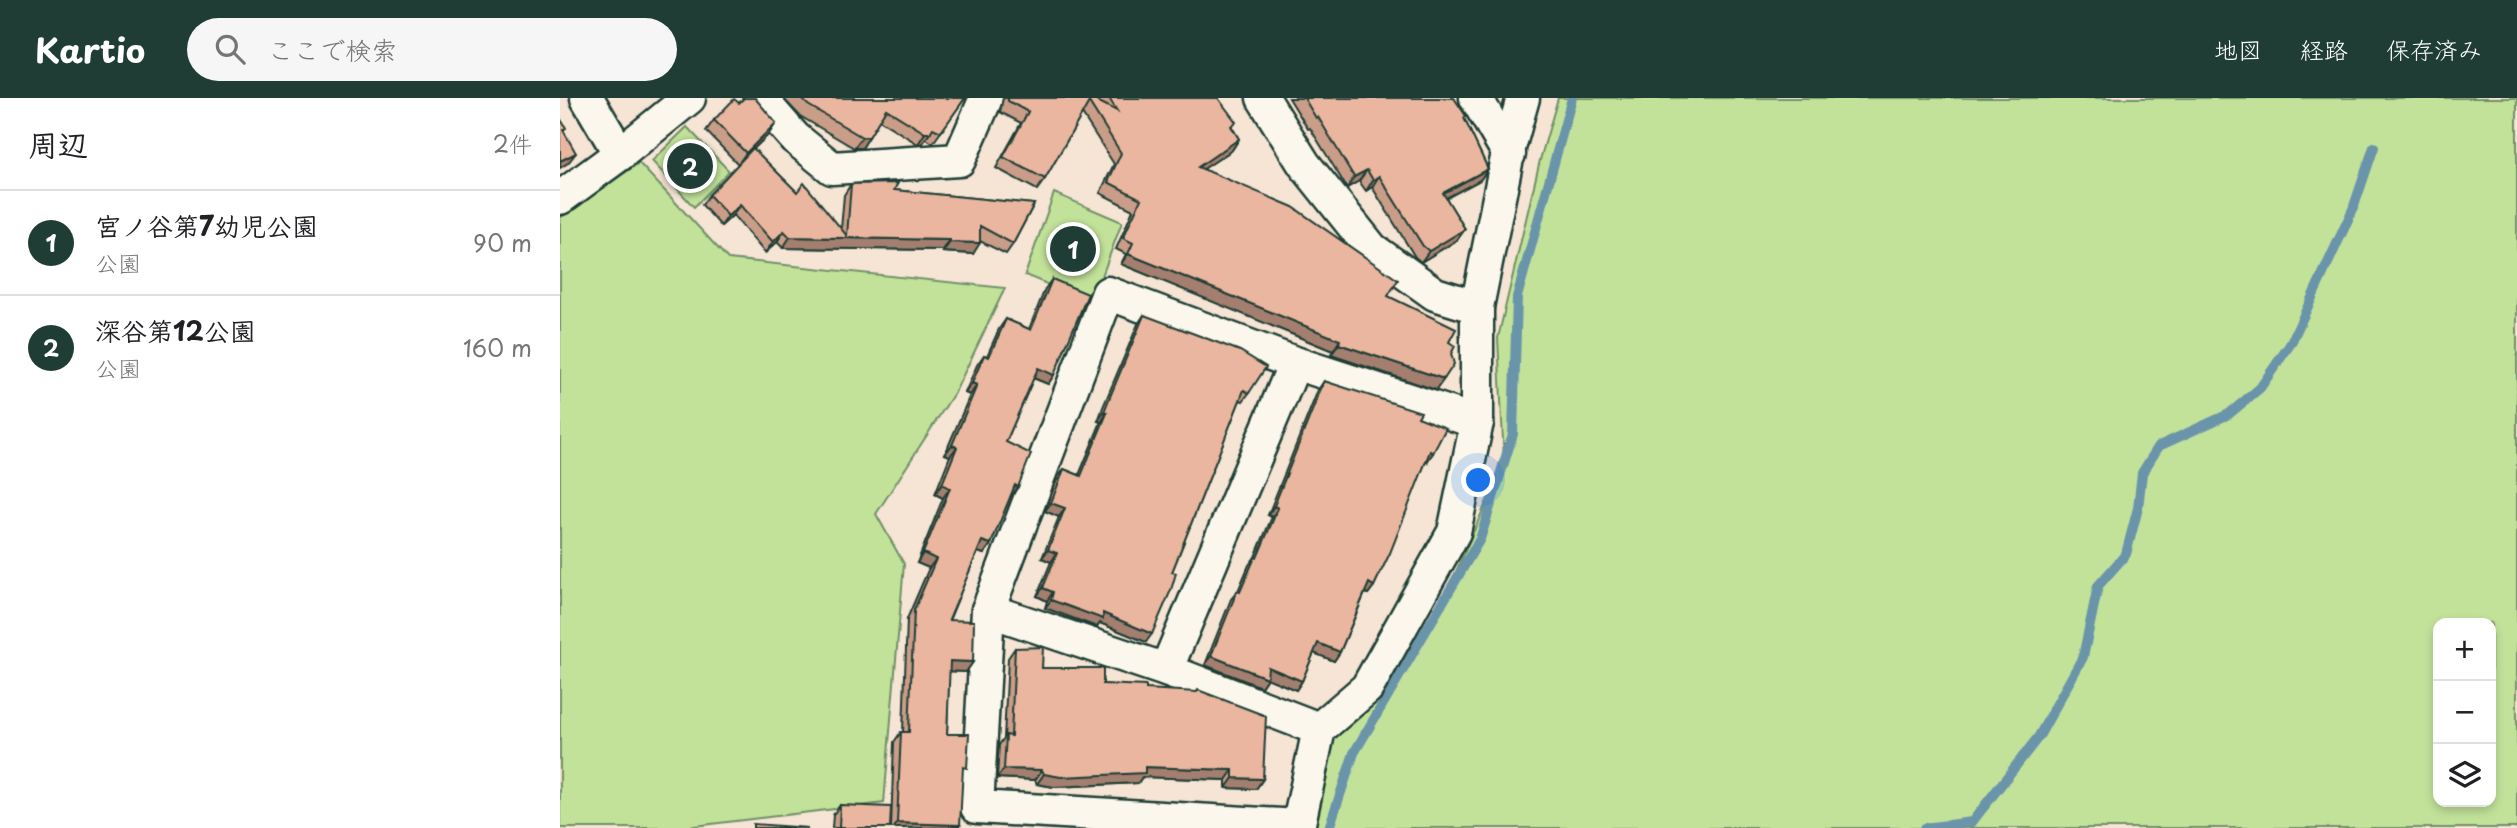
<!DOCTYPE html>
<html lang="ja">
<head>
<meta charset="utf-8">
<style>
  :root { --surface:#fff; --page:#f6f6f6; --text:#202124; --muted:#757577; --line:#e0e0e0; --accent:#1f3d34 }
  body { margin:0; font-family:"Playpen Sans","Klee One",sans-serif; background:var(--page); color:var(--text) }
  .controls { position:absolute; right:21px; bottom:21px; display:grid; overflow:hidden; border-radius:14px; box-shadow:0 4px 10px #0003 }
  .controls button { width:63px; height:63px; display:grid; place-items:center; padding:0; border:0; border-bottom:2px solid var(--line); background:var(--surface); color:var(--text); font:35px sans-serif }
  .you { position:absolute; left:919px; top:383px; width:24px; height:24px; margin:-18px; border:5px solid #fff; border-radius:50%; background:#1a73e8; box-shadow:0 0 0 10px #1a73e833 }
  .badge { display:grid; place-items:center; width:46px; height:46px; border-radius:50%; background:var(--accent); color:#fff; font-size:23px; font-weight:700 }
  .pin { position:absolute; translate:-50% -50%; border:4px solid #fff; box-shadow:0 2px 7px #0006 }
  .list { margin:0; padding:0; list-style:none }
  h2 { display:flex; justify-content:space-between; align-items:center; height:91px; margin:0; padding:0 28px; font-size:30px }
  h2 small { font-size:23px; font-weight:400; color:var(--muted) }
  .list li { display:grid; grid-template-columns:46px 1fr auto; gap:21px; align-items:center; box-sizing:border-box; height:105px; padding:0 28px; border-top:2px solid var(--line) }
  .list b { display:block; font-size:26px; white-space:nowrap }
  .list p { margin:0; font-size:23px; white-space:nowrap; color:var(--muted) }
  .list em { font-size:23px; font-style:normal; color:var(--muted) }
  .icon { flex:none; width:38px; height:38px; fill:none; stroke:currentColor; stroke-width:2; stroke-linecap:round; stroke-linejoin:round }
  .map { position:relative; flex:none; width:1957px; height:730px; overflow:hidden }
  header { display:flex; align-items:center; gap:42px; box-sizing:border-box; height:98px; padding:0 35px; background:var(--accent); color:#fff }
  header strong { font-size:33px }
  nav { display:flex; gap:38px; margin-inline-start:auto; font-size:24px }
  .search { width:490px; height:63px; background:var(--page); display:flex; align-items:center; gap:18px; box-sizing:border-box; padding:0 24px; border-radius:38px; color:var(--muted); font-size:26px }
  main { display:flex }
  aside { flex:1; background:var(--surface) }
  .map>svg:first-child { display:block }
</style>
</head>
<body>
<header>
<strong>Kartio</strong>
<div class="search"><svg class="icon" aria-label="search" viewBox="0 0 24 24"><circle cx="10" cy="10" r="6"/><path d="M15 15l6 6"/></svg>ここで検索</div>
<nav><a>地図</a><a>経路</a><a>保存済み</a></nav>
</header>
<main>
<aside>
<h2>周辺<small>2件</small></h2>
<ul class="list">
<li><span class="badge">1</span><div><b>宮ノ谷第7幼児公園</b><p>公園</p></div><em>90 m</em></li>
<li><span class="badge">2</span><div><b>深谷第12公園</b><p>公園</p></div><em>160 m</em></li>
</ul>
</aside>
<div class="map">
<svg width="1957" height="730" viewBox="0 0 1957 730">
  <rect width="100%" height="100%" fill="#f6e4d5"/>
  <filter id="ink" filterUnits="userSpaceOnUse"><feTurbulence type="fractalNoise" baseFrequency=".0143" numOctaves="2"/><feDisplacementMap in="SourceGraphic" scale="14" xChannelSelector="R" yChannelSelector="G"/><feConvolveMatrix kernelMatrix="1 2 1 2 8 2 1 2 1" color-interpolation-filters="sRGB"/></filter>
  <g filter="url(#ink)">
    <!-- green -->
    <g fill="#c2e29a" stroke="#709067" stroke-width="2" fill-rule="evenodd">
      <path d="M998 0H1957V730H753L774 640 832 585 891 485 944 364 938 240 980 62ZM1878 525H1931V704H1878Z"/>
      <polygon points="127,29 169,73 134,109 92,63"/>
      <polygon points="79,65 168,161 445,190 396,292 316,416 344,466 324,705 118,730 0,730 0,120"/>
      <polygon points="494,95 562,124 532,205 465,177"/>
    </g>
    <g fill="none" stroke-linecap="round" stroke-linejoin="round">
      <!-- stream -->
      <g stroke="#6b94aa" stroke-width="10">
        <polyline points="769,730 794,655 920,441 953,336 957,199 1012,0"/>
        <polyline points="1364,730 1412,724 1479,638 1523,559 1538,488 1566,456 1578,410 1582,375 1599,348 1669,316 1700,290 1731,245 1793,111 1814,49"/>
      </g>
      <defs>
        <g id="street">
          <polyline points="27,0 60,56"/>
          <polyline points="200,0 235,40 272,70 399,62 426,0"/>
          <polyline points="703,0 744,66 812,151 875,196 917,209"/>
          <polyline points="916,0 949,56"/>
          <polyline points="0,100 60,56 129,0"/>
          <polyline points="428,512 606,572 759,631"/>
          <polyline points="606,572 735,265"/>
          <polyline points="738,728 417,709 428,512 548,195 735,265 917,324"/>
          <polyline points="738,730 759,631 807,590 894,434 917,324 917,209 949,50 963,0"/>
        </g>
      </defs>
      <!-- street casing -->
      <use href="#street" stroke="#1f3d34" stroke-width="37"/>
      <!-- street -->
      <use href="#street" stroke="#fbf7ec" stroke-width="32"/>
    </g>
    <!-- wall -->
    <g fill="#ca9d89" stroke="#1f3d34" stroke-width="2">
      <polygon points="223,0 405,0 373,45 366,41 362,46 358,46 319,22 302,50 294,50 240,18"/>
      <polygon points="443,0 531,0 536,2 538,0 658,0 672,29 679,41 672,52 643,71 828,198 889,244 891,256 876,292 771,257 773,253 561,166 566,156 556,151 573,112 540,95 554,66 522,16 485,81 477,92 436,70 461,25 440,14"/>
      <polygon points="729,0 894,0 928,71 920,82 886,100 905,131 897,142 861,164 855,159 812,89 806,93 799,83 787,90 750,30 748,31"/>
      <polygon points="179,5 216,25 208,37 193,51 237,94 281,131 284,97 291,86 334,92 474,106 453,146 446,156 420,143 413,156 383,154 383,152 223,150 217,144 205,155 173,117 161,128 142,107 149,97 190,54 178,66 146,33 154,22"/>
      <polygon points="492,181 494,277 488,286 473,280 446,344 451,399 450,398 431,446 424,456 417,454 389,522 413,564 406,574 389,573 387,636 402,676 398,730 331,730 334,644 341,634 343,634 347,521 369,470 357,465 383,400 375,396 390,358 385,356 410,297 405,295 417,267 424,257 427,258 439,231 446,221 469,231 485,191"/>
      <polygon points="584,217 689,295 683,303 680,302 612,474 586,544 540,525 537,529 485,510 487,503 477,498 491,464 482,460 499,419 485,413 498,379 504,371 519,377 541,324 538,323 543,309 578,226"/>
      <polygon points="764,283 858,319 867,364 866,363 814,488 808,496 805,495 780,554 774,563 754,554 742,583 736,592 707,580 701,589 645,567 671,501 678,493 689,467 695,459 712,419 708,417 758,292"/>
      <polygon points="455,550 482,570 543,586 586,591 703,681 696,691 666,690 666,682 582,679 578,685 494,689 477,686 475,682 437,680 439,647 444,640 448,560"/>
      <polygon points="280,707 330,730 272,730 273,717"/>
    </g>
    <!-- shaded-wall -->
    <g fill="#a47f6f" stroke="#1f3d34" stroke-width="2">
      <polygon points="216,25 208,37 178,66 186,55"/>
      <polygon points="365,35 370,35 362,46 358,46"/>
      <polygon points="302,39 309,39 302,50 294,50"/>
      <polygon points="679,41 672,52 630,80 638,69"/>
      <polygon points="16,55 8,65 0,70 0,63"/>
      <polygon points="928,71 920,82 875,106 883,95"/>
      <polygon points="807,72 799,83 787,90 794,79"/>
      <polygon points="819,78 812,89 806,93 813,82"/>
      <polygon points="180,107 173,117 161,128 168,118"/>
      <polygon points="905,131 897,142 861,164 869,153"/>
      <polygon points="224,133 217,144 205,155 213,144"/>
      <polygon points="230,139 390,142 383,152 223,150"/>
      <polygon points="390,144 420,145 413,156 383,154"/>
      <polygon points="568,156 780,242 773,253 561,166"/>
      <polygon points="779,246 884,281 876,292 771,257"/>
      <polygon points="478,270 494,277 488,286 471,279"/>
      <polygon points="412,285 417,287 410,297 405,295"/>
      <polygon points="544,314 547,315 541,324 538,323"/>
      <polygon points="392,347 397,349 390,358 385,356"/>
      <polygon points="870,353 873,355 867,364 863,362"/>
      <polygon points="382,386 390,390 383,400 375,396"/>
      <polygon points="455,387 458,389 451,399 448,397"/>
      <polygon points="491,405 505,410 499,419 485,413"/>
      <polygon points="714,408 718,410 712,419 708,417"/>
      <polygon points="422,443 431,446 424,456 415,453"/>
      <polygon points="488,452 497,455 491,464 482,460"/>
      <polygon points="363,455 376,461 369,470 357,465"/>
      <polygon points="809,485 814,488 808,496 803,494"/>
      <polygon points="483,490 493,494 487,503 477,498"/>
      <polygon points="491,502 543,515 592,536 586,544 540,525 537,529 485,510"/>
      <polygon points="758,545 780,554 774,563 751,554"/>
      <polygon points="651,558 707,580 701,589 645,567"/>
      <polygon points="390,563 413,564 406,574 383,573"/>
      <polygon points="708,569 742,583 736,592 702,578"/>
      <polygon points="585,669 673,672 666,682 582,679 578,685 494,689 477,686 484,676"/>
      <polygon points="444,671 482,672 475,682 437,680"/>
      <polygon points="673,680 703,681 696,691 666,690"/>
      <polygon points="337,725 400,727 398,730 334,730"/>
    </g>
    <!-- building -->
    <g fill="#ebb69f" stroke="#1f3d34" stroke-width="2">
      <polygon points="184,0 195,0 216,25 186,55 154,22 174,1 179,5"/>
      <polygon points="241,0 405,0 381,34 373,30 370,35 365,35 326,11 309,39 302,39 248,7"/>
      <polygon points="448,0 531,0 557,13 549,0 658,0 676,24 671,28 679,41 638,69 733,109 838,182 828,198 896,231 889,244 895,248 891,256 894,266 884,281 779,246 780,242 568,156 573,145 563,140 581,101 548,84 561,55 529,4 485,81 443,59 468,14 448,3"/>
      <polygon points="744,0 894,0 906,18 904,20 928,71 883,95 905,131 869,153 863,148 819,78 813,82 807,72 794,79 758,19 756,20"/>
      <polygon points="0,20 6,30 3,32 16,55 0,63"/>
      <polygon points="193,50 237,94 244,85 287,138 291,86 338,85 334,92 474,106 453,146 420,128 420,145 390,144 390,142 230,139 224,133 213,144 180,107 168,118 149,97"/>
      <polygon points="492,181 528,196 494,277 478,270 446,344 471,356 458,389 455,387 431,446 422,443 389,522 414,523 413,564 390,563 387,636 409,636 407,670 403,669 400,727 337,725 341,634 349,634 354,512 376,461 363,455 390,390 382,386 397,349 392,347 417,287 412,285 424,257 429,259 446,221 471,232"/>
      <polygon points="584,217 680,253 706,269 689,295 684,292 612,474 616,475 611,492 592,536 543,515 543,521 491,502 493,494 483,490 497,455 488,452 505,410 491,405 504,371 521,378 547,315 544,314 549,301"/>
      <polygon points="764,283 861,314 858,319 886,330 873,355 870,353 830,455 814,488 809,485 780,554 758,545 742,583 708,569 707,580 651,558 677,493 680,494 695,459 697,460 718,410 714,408"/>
      <polygon points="483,549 482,570 543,570 543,586 586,588 586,591 637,594 638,592 706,618 703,681 673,680 673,672 585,669 585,675 501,679 484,676 482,672 444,671 446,637 451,638 455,550"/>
      <polygon points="280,707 331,709 330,730 279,730"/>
      <polygon points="193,726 248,730 193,730"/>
    </g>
  </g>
</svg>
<div class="controls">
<button>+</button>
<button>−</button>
<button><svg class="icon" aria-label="layers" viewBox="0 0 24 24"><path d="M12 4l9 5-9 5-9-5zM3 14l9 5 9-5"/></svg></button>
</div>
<div class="you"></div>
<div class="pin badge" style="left:513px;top:151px">1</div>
<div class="pin badge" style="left:130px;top:68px">2</div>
</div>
</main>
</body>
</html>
